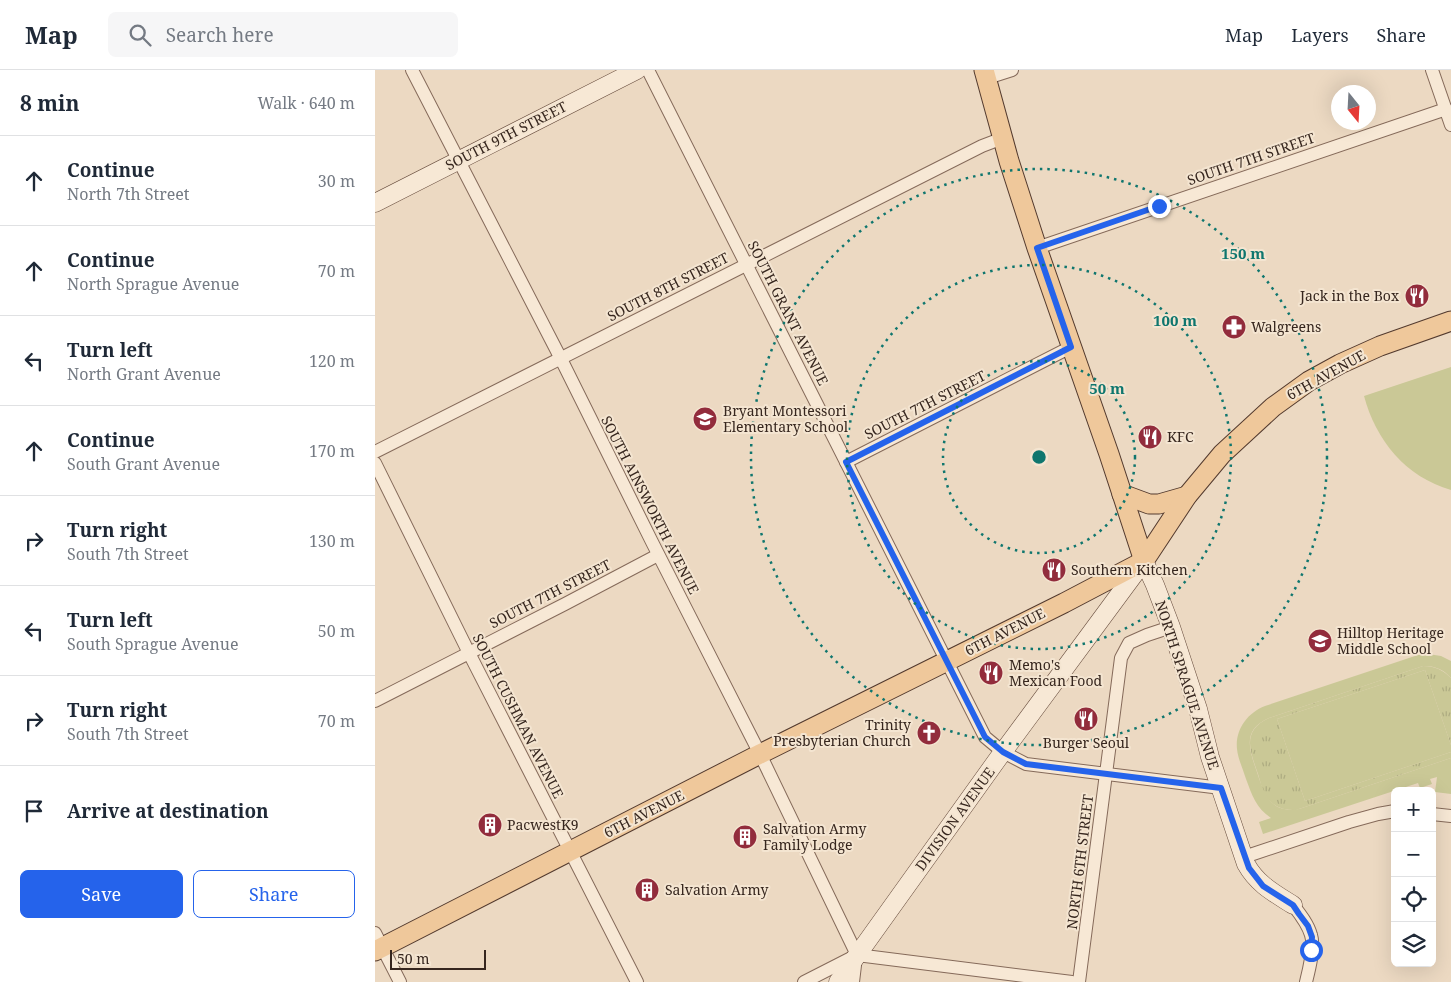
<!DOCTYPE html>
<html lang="en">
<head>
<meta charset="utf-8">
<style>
  :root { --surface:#fff; --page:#f6f6f7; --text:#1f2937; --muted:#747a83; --line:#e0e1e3; --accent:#2563eb }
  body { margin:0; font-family:"Noto Serif",serif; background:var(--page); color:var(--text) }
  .controls { position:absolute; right:15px; bottom:15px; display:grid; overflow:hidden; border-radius:8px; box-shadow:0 5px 20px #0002 }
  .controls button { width:45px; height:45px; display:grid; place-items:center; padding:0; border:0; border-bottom:1px solid var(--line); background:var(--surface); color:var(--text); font:25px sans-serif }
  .compass { position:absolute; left:956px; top:15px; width:45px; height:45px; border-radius:50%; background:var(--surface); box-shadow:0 5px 20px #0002; rotate:162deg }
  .scale { position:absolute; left:15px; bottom:12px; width:96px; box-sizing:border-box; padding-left:5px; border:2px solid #36261e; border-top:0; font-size:14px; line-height:18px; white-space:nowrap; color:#36261e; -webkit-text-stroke:4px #f4e5d1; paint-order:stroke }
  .stop { position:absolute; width:15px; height:15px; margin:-11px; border:4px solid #2563eb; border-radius:50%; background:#fff }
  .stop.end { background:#2563eb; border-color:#fff; box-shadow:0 1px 5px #0008 }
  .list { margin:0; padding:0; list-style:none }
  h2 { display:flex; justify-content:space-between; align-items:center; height:65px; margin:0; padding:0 20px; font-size:21px }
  h2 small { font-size:16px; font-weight:400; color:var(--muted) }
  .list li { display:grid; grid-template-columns:32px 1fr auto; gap:15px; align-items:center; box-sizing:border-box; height:90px; padding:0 20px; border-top:1px solid var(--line) }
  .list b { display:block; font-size:19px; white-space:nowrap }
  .list p { margin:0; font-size:16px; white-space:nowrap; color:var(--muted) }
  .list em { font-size:16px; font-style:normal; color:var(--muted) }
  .actions { display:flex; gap:10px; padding:15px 20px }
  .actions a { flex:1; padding:11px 0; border:1px solid var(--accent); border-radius:8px; text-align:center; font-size:18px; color:var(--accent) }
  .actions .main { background:var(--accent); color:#fff }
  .icon { flex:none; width:28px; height:28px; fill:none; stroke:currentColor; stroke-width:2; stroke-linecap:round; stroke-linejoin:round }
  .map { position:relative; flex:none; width:1076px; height:912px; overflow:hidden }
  header { display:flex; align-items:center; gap:30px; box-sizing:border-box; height:70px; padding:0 25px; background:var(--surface); border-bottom:1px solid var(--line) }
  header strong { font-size:24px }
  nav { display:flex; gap:28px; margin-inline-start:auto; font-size:18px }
  .search { width:350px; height:45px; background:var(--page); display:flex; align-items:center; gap:12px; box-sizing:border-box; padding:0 18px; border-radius:8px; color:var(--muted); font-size:19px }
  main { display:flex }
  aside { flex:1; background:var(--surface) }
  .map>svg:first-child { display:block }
</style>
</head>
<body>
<header>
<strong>Map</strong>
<div class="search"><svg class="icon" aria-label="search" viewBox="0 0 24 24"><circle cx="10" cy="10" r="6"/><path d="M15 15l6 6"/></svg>Search here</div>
<nav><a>Map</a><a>Layers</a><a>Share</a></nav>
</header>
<main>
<aside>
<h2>8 min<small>Walk · 640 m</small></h2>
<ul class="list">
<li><svg class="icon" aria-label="ahead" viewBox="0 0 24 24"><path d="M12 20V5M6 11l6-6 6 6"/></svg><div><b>Continue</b><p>North 7th Street</p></div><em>30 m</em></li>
<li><svg class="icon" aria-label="ahead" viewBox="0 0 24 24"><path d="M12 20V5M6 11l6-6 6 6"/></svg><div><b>Continue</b><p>North Sprague Avenue</p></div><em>70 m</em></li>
<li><svg class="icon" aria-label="left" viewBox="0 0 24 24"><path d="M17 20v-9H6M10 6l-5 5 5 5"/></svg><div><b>Turn left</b><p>North Grant Avenue</p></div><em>120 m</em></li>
<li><svg class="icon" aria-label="ahead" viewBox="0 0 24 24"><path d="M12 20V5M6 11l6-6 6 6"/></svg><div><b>Continue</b><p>South Grant Avenue</p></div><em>170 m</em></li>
<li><svg class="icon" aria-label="right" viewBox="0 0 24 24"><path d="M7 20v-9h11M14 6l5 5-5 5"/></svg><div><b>Turn right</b><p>South 7th Street</p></div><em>130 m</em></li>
<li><svg class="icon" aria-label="left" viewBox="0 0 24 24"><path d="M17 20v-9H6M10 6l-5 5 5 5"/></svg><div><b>Turn left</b><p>South Sprague Avenue</p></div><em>50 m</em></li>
<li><svg class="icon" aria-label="right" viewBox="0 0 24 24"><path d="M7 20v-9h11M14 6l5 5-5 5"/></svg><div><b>Turn right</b><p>South 7th Street</p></div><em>70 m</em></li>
<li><svg class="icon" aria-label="arrive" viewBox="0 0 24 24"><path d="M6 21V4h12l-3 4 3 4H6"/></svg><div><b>Arrive at destination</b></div></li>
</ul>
<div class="actions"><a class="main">Save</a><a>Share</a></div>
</aside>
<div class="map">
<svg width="1076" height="912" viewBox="0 0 1076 912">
  <defs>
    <pattern id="grass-tufts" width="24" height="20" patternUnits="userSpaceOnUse" patternTransform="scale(1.25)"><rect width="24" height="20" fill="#cac896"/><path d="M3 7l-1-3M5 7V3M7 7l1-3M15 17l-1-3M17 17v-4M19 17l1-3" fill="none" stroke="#aeac81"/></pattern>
  </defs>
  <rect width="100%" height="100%" fill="#ecd9c2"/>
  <!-- grass -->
  <path fill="url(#grass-tufts)" d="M1048 596C1060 596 1068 600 1076 608V675L1050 600 902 649 930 731 1076 682V688L921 740C912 740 903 739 896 732 888 725 886 714 883 704 875 681 866 661 894 648Z"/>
  <!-- garden -->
  <g fill="#cac896">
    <path d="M1076 297V420C1031 407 1001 371 989 326Z"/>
    <path d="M1053 584 1066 586 1076 591V608C1068 599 1060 596 1048 596L894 648C867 660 874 679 882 702 889 723 895 744 924 739L1076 688V724L1060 722 1062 707 1055 709 1057 714 1045 718 1043 713 888 764 884 752 896 748C881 738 877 725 871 709 868 699 863 689 862 679 860 660 872 643 890 636L1043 585Z"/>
    <polygon points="1050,600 1076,675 1076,682 930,731 902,649"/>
  </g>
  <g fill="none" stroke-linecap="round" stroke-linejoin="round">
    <defs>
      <g id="street">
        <polyline points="37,0 185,287 277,472 385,684 482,885"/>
        <polyline points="273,0 610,667 628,682 651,694 846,718"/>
        <polyline points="1057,0 1076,55"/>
        <polyline points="612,8 637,0"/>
        <polyline points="662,178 1071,39"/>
        <polyline points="0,382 607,76 628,68"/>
        <polyline points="471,392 696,277"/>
        <polyline points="0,393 94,583 262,912"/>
        <polyline points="0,631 190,534 283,485"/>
        <polyline points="1057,744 1076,746"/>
        <polyline points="869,787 974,752 1003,744 1020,741"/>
        <path d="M918 835C925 844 933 854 936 865 940 877 934 900 931 912"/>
        <polyline points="0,863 25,912"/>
        <polyline points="482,885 697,912"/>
        <polyline points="429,912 480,886"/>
        <polyline points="478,912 481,887"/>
        <polyline points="704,912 746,588 754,573 772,565 796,557"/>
      </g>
      <g id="secondary">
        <polyline points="0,133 262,0"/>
        <path d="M463 912 622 690 769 491 780 515 796 557 823 639 835 687 871 794C882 814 899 823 918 835"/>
      </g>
      <g id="primary">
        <polyline points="609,0 634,91 662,178 734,384 769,491"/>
        <polyline points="747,424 774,434 784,434 812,426"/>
        <polyline points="0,881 385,684 689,533 769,491 812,426 847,384 898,337 934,311 965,294 1005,276 1076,251"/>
      </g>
    </defs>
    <!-- street casing -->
    <use href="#street" stroke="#856a5a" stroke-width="14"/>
    <!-- secondary casing -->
    <use href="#secondary" stroke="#674c3d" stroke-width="19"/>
    <!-- primary casing -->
    <use href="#primary" stroke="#533a2e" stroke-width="21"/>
    <!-- street -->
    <use href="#street" stroke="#f7e8d5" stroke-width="12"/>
    <!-- secondary -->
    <use href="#secondary" stroke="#f7e8d5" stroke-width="18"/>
    <!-- primary -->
    <use href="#primary" stroke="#efc89b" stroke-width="19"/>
  </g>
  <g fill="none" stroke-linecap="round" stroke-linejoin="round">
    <!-- route -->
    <polyline stroke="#2563eb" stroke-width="6" points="784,136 662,178 696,277 471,392 610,667 628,682 651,694 846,718 874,798 888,816 918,835 924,844 933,856 937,867 936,880"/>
  </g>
  <!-- distance rings -->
  <g fill="none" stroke="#0f766e" stroke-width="2.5" stroke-dasharray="2.5 5">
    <circle cx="664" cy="387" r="96"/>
    <circle cx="664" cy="387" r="192"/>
    <circle cx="664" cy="387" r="288"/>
  </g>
  <!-- icons -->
  <defs>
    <symbol id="restaurant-disc" viewBox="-11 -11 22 22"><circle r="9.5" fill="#922c3c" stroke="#f4e5d1"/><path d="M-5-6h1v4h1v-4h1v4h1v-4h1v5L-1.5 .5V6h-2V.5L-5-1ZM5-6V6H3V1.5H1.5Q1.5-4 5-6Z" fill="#fff"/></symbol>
    <symbol id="pharmacy-disc" viewBox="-11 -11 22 22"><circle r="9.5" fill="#922c3c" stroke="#f4e5d1"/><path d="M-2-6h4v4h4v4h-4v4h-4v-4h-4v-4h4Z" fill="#fff"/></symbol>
    <symbol id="school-disc" viewBox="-11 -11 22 22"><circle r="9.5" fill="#922c3c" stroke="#f4e5d1"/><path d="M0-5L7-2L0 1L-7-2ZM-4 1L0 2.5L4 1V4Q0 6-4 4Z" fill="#fff"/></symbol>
    <symbol id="church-disc" viewBox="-11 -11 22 22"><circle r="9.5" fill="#922c3c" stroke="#f4e5d1"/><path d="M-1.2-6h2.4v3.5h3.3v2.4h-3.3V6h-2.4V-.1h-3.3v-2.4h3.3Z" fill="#fff"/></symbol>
    <symbol id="building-disc" viewBox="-11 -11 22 22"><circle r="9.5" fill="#922c3c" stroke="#f4e5d1"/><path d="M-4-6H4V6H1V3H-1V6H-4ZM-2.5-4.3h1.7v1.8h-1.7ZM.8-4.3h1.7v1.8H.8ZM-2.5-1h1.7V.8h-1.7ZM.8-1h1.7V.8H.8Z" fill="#fff"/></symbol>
  </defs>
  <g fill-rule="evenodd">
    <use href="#restaurant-disc" x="1028" y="212" width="28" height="28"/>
    <use href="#pharmacy-disc" x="845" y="243" width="28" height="28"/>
    <use href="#school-disc" x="316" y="335" width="28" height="28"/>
    <use href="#restaurant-disc" x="761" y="353" width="28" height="28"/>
    <use href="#restaurant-disc" x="665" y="486" width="28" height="28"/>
    <use href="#school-disc" x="931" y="557" width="28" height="28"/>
    <use href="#restaurant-disc" x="602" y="589" width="28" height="28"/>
    <use href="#restaurant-disc" x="697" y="635" width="28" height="28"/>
    <use href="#church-disc" x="540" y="649" width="28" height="28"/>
    <use href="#building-disc" x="101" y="741" width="28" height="28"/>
    <use href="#building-disc" x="356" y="753" width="28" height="28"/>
    <use href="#building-disc" x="258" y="806" width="28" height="28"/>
  </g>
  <g text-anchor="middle" stroke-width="4" stroke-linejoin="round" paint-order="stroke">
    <!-- street labels -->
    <g font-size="14" fill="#36261e" stroke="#f4e5d1">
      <text transform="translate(131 66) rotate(-27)" y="5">SOUTH 9TH STREET</text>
      <text transform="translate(876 89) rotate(-19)" y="5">SOUTH 7TH STREET</text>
      <text transform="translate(293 217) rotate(-27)" y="5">SOUTH 8TH STREET</text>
      <text transform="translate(413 243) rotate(63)" y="5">SOUTH GRANT AVENUE</text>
      <text transform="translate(951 305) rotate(-29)" y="5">6TH AVENUE</text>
      <text transform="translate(550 335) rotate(-27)" y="5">SOUTH 7TH STREET</text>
      <text transform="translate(275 435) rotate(63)" y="5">SOUTH AINSWORTH AVENUE</text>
      <text transform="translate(175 524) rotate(-27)" y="5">SOUTH 7TH STREET</text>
      <text transform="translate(630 562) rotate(-27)" y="5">6TH AVENUE</text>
      <text transform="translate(812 615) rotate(72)" y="5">NORTH SPRAGUE AVENUE</text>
      <text transform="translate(143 646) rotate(63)" y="5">SOUTH CUSHMAN AVENUE</text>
      <text transform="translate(269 744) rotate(-27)" y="5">6TH AVENUE</text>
      <text transform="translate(580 749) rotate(-54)" y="5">DIVISION AVENUE</text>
      <text transform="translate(705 792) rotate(-83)" y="5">NORTH 6TH STREET</text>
    </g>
    <!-- poi labels -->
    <g font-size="14" fill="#36261e" stroke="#f4e5d1" text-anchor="start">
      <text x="1024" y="231" text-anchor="end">Jack in the Box</text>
      <text x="876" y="262">Walgreens</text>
      <text x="348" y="346">Bryant Montessori<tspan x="348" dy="16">Elementary School</tspan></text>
      <text x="792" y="372">KFC</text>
      <text x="696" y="505">Southern Kitchen</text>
      <text x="962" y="568">Hilltop Heritage<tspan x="962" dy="16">Middle School</tspan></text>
      <text x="634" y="600">Memo's<tspan x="634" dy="16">Mexican Food</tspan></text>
      <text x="536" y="660" text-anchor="end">Trinity<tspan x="536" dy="16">Presbyterian Church</tspan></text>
      <text x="711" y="678" text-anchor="middle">Burger Seoul</text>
      <text x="132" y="760">PacwestK9</text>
      <text x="388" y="764">Salvation Army<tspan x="388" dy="16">Family Lodge</tspan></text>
      <text x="290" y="825">Salvation Army</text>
    </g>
  </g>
  <circle cx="664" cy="387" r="8" fill="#0f766e" stroke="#f4e5d1" stroke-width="2.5"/>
  <g font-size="15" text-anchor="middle" font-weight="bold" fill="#0f766e" stroke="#f4e5d1" stroke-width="4" stroke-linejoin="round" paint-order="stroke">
    <text x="868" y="189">150 m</text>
    <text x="800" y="256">100 m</text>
    <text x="732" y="324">50 m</text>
  </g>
</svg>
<div class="controls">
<button>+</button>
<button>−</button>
<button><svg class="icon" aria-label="locate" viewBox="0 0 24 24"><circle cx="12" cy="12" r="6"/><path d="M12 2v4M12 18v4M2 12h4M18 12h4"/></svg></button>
<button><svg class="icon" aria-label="layers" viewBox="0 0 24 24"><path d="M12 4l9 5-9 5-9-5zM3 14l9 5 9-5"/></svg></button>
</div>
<svg class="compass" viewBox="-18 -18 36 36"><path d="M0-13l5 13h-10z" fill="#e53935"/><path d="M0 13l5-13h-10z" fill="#747a83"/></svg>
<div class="scale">50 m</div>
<div class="stop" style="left:936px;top:880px"></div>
<div class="stop end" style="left:784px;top:136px"></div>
</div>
</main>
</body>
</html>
